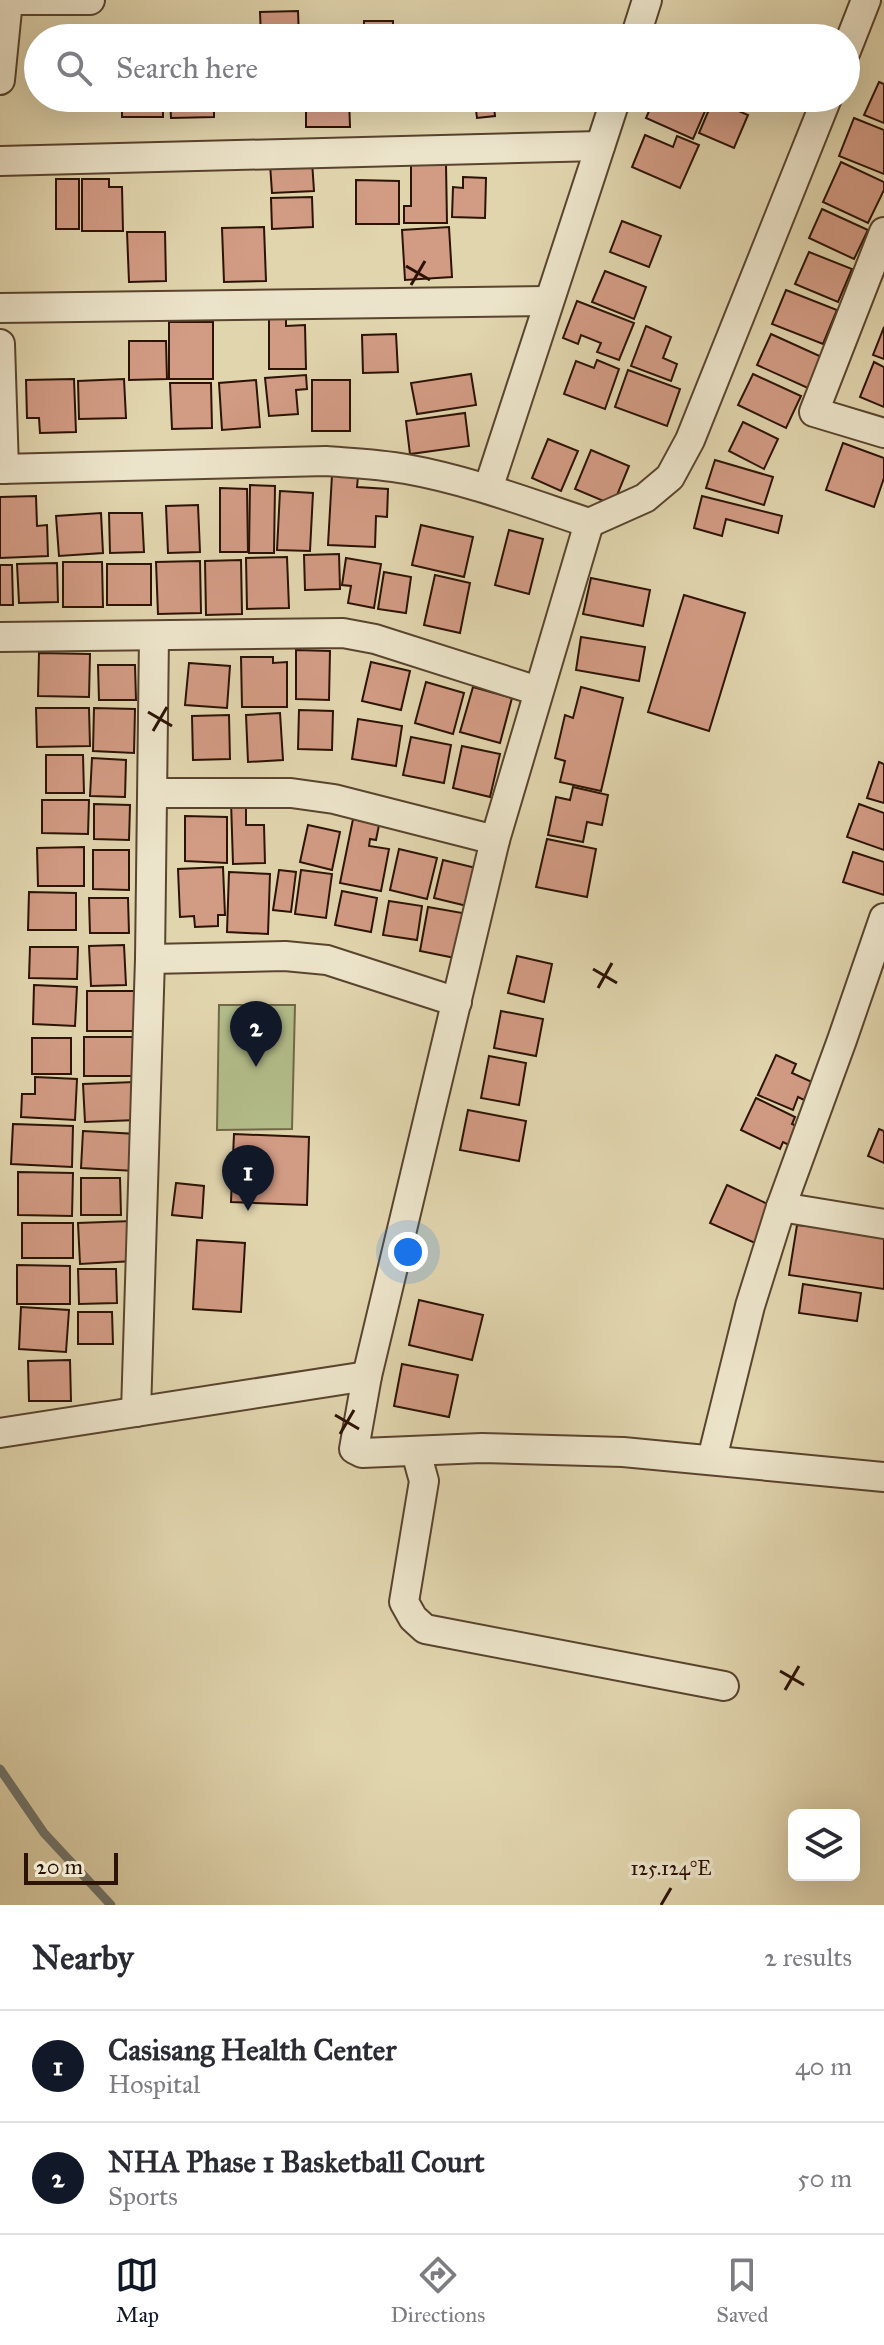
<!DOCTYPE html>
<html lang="en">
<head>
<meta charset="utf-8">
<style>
  :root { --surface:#fff; --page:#f2f2f3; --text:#2b2b33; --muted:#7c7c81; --line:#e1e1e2; --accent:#111827 }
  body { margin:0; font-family:"IM FELL Great Primer",serif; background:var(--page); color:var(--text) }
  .controls { position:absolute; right:24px; bottom:24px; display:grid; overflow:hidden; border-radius:12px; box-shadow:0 8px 32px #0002 }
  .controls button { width:72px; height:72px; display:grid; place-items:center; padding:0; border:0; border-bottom:2px solid var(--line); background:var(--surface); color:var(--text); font:40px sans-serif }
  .scale { position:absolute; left:24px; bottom:20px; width:94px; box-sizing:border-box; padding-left:8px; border:4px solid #2c1304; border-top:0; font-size:22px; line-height:28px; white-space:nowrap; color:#2c1304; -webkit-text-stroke:6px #ece4ca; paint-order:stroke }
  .you { position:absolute; left:408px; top:1252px; width:28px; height:28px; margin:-20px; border:6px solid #fff; border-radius:50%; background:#1a73e8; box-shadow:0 0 0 12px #1a73e833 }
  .badge { display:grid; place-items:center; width:52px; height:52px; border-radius:50%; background:var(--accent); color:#fff; font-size:26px; font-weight:700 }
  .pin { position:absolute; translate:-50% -66px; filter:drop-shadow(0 2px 4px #0008) }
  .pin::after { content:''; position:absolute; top:42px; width:28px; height:24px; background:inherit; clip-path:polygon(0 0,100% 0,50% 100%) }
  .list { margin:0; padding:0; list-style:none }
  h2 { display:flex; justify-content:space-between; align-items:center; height:104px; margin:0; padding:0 32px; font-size:34px }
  h2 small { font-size:26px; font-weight:400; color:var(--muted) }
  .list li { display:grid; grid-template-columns:52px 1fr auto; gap:24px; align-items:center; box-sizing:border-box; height:112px; padding:0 32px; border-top:2px solid var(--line) }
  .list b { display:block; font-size:30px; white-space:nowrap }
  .list p { margin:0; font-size:26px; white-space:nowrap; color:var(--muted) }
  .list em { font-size:26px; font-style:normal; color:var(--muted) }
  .icon { flex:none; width:44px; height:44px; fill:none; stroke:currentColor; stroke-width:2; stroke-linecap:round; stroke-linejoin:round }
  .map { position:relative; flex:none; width:884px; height:1905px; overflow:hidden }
  .search { position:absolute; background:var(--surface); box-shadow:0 8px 32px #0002; left:24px; right:24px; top:24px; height:88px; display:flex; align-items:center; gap:20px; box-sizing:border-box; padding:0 28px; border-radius:44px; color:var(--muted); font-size:30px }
  .sheet { height:328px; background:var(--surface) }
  nav { display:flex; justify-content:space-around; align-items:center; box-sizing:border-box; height:112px; border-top:2px solid var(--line); background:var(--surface); font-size:22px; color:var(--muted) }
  nav a { display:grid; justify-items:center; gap:4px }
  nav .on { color:var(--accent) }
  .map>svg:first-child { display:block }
</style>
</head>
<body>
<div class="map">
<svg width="884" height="1905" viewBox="0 0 884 1905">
  <rect width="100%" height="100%" fill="#e1d5ae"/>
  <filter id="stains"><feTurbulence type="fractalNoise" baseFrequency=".0025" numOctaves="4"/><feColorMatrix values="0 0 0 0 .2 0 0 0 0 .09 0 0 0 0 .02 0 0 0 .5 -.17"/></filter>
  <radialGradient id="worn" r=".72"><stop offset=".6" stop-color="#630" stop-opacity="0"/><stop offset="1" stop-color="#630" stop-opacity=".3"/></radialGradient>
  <!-- green -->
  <polygon fill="#b3bd8a" stroke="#706847" stroke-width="2" points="219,1005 295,1005 292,1129 217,1130"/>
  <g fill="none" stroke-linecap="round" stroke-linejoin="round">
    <!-- stream -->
    <polyline stroke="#6e756f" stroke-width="9" points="0,1769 44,1833 111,1905"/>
  </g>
  <!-- building -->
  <g fill="#d29b84" stroke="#2c1304" stroke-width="2">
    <polygon points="298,11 299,38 261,38 260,12"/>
    <polygon points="364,21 393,21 393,38 352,38 352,32 364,32"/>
    <polygon points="879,82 884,84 884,123 864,115"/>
    <rect x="122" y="98" width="41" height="19"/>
    <polygon points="170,98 214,98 214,117 171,118"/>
    <polygon points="219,98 255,98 255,106 219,107"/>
    <polygon points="306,98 349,98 350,127 306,127"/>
    <polygon points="446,98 493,98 495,116 477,118 475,102 446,104"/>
    <polygon points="648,98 698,98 709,102 693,139 646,118 653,102 647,100"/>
    <polygon points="713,100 748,115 734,148 699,133"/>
    <polygon points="854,118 884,130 884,174 839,156"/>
    <polygon points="645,135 673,147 677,136 699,145 680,188 632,167"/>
    <polygon points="312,161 314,191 272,193 270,164"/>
    <polygon points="841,162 884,182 884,190 868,223 823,202"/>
    <polygon points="411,164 446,164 447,223 404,223 404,206 411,206"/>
    <polygon points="463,177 486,178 485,218 452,217 453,187 463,188"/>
    <rect x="56" y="179" width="23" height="50"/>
    <polygon points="82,179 109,179 109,187 122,187 123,231 82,231"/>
    <polygon points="356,180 399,181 399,224 356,224"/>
    <polygon points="312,197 313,227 272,229 271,198"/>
    <polygon points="822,209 868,230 854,259 809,238"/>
    <polygon points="622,221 661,236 649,267 610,252"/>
    <polygon points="264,227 266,281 224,282 222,228"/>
    <polygon points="449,227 452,277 405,280 402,230"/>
    <polygon points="127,232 165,232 166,281 129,282"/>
    <polygon points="809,252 852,269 838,302 795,284"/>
    <polygon points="605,271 646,287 634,319 592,302"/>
    <polygon points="786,290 837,310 823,344 772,324"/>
    <polygon points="577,301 634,323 619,360 597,352 601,343 581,335 578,344 563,338"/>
    <polygon points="269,319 286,319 286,326 305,325 306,369 269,369"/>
    <rect x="169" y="322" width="44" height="57"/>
    <polygon points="646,326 671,337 663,358 677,364 671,381 631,366"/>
    <polygon points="884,327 884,359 873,355"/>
    <polygon points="396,334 398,372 363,373 362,335"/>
    <polygon points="771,334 824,358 810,389 757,365"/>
    <polygon points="129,341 166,341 167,379 129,380"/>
    <polygon points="597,360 619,369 605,409 564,394 576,361 594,368"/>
    <polygon points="874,362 884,367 884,407 860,397"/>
    <polygon points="628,370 680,389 667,426 615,407"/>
    <polygon points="471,374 476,405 417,414 411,383"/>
    <polygon points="753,374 801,396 786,428 738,405"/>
    <polygon points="306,375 307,389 296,390 298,414 269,416 265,378"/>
    <polygon points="74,379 76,432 40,433 39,418 27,418 26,380"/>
    <polygon points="124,379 126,418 79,419 78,381"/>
    <polygon points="256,380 260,427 222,430 219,383"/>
    <rect x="312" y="380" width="38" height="51"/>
    <polygon points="170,383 211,383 212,428 172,429"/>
    <polygon points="465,413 469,446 410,454 406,421"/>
    <polygon points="743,422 778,439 764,469 729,451"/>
    <polygon points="548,439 578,451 561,491 532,478"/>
    <polygon points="843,443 884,458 884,478 874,507 826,490"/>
    <polygon points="591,450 629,466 613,505 575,489"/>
    <polygon points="715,460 773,477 764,505 706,488"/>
    <polygon points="332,475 358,477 357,487 388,489 387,517 376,516 375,547 328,545"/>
    <polygon points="250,485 275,486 274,553 249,553"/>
    <polygon points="220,488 247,489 248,552 220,552"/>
    <polygon points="280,491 313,493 310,551 277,550"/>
    <polygon points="36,496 37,526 47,525 48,556 0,558 0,497"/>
    <polygon points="702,496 782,516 778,533 726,519 722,536 694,528"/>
    <polygon points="198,505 200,552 168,553 166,506"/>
    <polygon points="101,513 103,553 59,556 56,516"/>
    <polygon points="109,513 142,513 144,552 110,553"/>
    <polygon points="421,525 473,537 464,577 412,565"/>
    <polygon points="509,530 543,539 529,594 495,585"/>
    <polygon points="339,554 340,589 305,590 304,555"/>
    <polygon points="287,557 289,608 247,609 246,558"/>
    <polygon points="346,558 381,564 374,608 348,603 351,586 342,585"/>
    <polygon points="241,560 242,614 206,615 205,561"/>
    <polygon points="200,561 201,613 158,614 156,562"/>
    <polygon points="63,562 102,562 103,607 63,607"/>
    <polygon points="57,563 58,602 19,603 17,564"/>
    <rect x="107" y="564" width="44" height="41"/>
    <polygon points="0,565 12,565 13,605 0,605"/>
    <polygon points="384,572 411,577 406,613 378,609"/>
    <polygon points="435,575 470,583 460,633 424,625"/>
    <polygon points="591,578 650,590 643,626 583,614"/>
    <polygon points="684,595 745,613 709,731 648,712"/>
    <polygon points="581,637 645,647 639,681 576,670"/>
    <polygon points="296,650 330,651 329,700 296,699"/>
    <polygon points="39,653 90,654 89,697 38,696"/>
    <polygon points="241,657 273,657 273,663 287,662 287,707 242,707"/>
    <polygon points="371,662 410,671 401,710 362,701"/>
    <polygon points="189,663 230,666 227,708 185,705"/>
    <polygon points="98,665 135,665 136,700 99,700"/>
    <polygon points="426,682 464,693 453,734 415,723"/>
    <polygon points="473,687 512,698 500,743 460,732"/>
    <polygon points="581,687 623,698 601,791 560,782 565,761 555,758 565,715 573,718"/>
    <polygon points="36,708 89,708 90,746 37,747"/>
    <polygon points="94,708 135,709 134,753 93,751"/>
    <polygon points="299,710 333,711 332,750 298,749"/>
    <polygon points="280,713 283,760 248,762 246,715"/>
    <polygon points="229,715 230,759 193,760 192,716"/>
    <polygon points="358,719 402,726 396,766 352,759"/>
    <polygon points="411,737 451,745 444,783 403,775"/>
    <polygon points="462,746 500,754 490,797 453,788"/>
    <polygon points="46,755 83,755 84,793 46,793"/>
    <polygon points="92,758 126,760 125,797 90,796"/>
    <polygon points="879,762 884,764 884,803 867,798"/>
    <polygon points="573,787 608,795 602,825 587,822 583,842 548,835 556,797 570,800"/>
    <polygon points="42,800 89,800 88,834 42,833"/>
    <polygon points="231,801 246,801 246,825 264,825 265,863 233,864"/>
    <polygon points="94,804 130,805 129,840 94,839"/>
    <polygon points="859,804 884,813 884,850 847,837"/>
    <polygon points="185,816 227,817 227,863 185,861"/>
    <polygon points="353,819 379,825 376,840 370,839 369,846 389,849 381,891 340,883"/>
    <polygon points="308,825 340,832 332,870 300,862"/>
    <polygon points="547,839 596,849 587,897 536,887"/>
    <polygon points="84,847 84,886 38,886 37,848"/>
    <polygon points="399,849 437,858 427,899 390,890"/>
    <polygon points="93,850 129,850 129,890 93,889"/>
    <polygon points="853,852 884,862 884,895 843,882"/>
    <polygon points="443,860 476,868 467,906 434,898"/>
    <polygon points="223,867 225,915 218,915 218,926 195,927 194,916 180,917 178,869"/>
    <polygon points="279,870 296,872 291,912 273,910"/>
    <polygon points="301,870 332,874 326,918 295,914"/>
    <polygon points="229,872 270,874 268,934 227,932"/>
    <polygon points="342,891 377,898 371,932 335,925"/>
    <polygon points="29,892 76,893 76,930 28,930"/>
    <polygon points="89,898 128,898 129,933 90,933"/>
    <polygon points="389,901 422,906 417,940 383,935"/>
    <polygon points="428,907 468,914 460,959 420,951"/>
    <polygon points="124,945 126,985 91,986 89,946"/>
    <polygon points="30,947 78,947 77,979 29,978"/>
    <polygon points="517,956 552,964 544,1002 508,993"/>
    <polygon points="34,985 77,987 75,1026 33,1024"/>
    <rect x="87" y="991" width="52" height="40"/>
    <polygon points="501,1011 543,1019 536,1056 494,1048"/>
    <rect x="84" y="1037" width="53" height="39"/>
    <rect x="32" y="1038" width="39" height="36"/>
    <polygon points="776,1055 796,1064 792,1073 812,1082 804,1100 798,1097 793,1110 758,1095"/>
    <polygon points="489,1056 526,1063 519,1105 481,1098"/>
    <polygon points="35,1077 77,1079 75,1120 21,1117 22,1094 35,1094"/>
    <polygon points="135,1082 137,1120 85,1122 83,1084"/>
    <polygon points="756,1098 795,1117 792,1124 799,1127 791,1146 783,1142 780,1149 741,1130"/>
    <polygon points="468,1110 526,1121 519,1161 460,1150"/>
    <polygon points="13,1124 73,1126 72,1167 11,1164"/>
    <polygon points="879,1129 884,1131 884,1163 868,1156"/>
    <polygon points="83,1131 137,1134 135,1171 81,1168"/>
    <polygon points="234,1134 309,1137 307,1205 231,1202"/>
    <polygon points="18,1172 73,1173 72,1216 18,1215"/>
    <polygon points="81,1178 120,1178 121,1215 81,1215"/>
    <polygon points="176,1183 204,1186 202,1218 172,1215"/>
    <polygon points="727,1185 772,1206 755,1243 710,1223"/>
    <polygon points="817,1218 844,1221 843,1232 884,1238 884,1289 789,1275 797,1225 815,1227"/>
    <polygon points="132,1221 134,1261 80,1264 78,1223"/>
    <rect x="22" y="1223" width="51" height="35"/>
    <polygon points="197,1240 245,1243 241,1312 193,1309"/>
    <polygon points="17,1265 70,1266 70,1304 17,1304"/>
    <polygon points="78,1269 116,1269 117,1303 79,1304"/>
    <polygon points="803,1284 861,1293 857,1321 799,1313"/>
    <polygon points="419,1300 483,1315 472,1360 409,1345"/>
    <polygon points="21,1307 69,1310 66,1352 19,1349"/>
    <polygon points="78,1312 112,1312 113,1344 78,1344"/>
    <polygon points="70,1360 71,1401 29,1401 28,1361"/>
    <polygon points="402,1364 458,1375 449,1417 394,1406"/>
  </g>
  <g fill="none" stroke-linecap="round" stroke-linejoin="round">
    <defs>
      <g id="street">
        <polyline points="0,0 90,0"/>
        <polyline points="635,38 647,0"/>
        <polyline points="846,51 866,0"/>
        <polyline points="0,80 8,0"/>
        <polyline points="0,161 600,146"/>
        <polyline points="884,232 814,412 884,433"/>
        <polyline points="0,308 547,301"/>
        <polyline points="0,344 4,469"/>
        <path d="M0 469 326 461C352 463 379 464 406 469 468 480 529 503 589 523L645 498 670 477 690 440 827 98"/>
        <polyline points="488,489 616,98"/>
        <polyline points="589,523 495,840 367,1376 354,1449 362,1453 482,1448 623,1452 884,1477"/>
        <polyline points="0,637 343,633 375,639 538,691"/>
        <polyline points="153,793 291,793 334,799 495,840"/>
        <polyline points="150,959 285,956 327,960 457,1002"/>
        <polyline points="781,1207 884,1224"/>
        <polyline points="136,1412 150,959 154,636"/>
        <polyline points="0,1433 367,1376"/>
        <polyline points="416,1452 424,1481 404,1602 413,1618 425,1629 724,1686"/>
        <polyline points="712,1459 750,1306 781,1207 842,1040 884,918"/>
      </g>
    </defs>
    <!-- street casing -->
    <use href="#street" stroke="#59442e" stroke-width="32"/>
    <!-- street -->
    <use href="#street" stroke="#ece4ca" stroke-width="28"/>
  </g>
  <!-- ticks -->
  <path fill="none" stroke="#2c1304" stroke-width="3" d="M406 266 430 280M411 285 425 261M148 712 172 726M153 731 167 707M593 969 617 983M598 988 612 963M335 1415 359 1429M340 1434 354 1410M780 1671 804 1685M785 1690 799 1666M661 1905 671 1888"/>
  <g font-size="20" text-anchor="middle" fill="#2c1304" stroke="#ece4ca" stroke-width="7" stroke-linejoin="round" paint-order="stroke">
    <text x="671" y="1875">125.124°E</text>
  </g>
  <rect width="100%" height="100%" filter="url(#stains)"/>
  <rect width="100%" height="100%" fill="url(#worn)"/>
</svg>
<div class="controls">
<button><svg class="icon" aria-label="layers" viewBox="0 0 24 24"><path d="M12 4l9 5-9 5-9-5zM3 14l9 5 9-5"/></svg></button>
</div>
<div class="scale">20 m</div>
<div class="you"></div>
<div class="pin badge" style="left:248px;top:1211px">1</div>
<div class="pin badge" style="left:256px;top:1067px">2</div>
<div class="search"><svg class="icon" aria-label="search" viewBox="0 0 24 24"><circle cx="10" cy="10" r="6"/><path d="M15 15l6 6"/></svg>Search here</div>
</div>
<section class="sheet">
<h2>Nearby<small>2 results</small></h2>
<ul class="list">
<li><span class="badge">1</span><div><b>Casisang Health Center</b><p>Hospital</p></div><em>40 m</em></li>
<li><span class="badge">2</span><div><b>NHA Phase 1 Basketball Court</b><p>Sports</p></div><em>50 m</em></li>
</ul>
</section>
<nav>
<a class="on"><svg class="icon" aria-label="map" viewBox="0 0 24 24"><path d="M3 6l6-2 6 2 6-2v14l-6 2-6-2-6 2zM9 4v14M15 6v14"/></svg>Map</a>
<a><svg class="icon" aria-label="directions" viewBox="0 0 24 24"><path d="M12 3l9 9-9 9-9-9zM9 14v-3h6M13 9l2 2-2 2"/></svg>Directions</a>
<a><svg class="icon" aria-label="saved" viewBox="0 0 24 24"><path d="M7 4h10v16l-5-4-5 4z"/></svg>Saved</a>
</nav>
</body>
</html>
